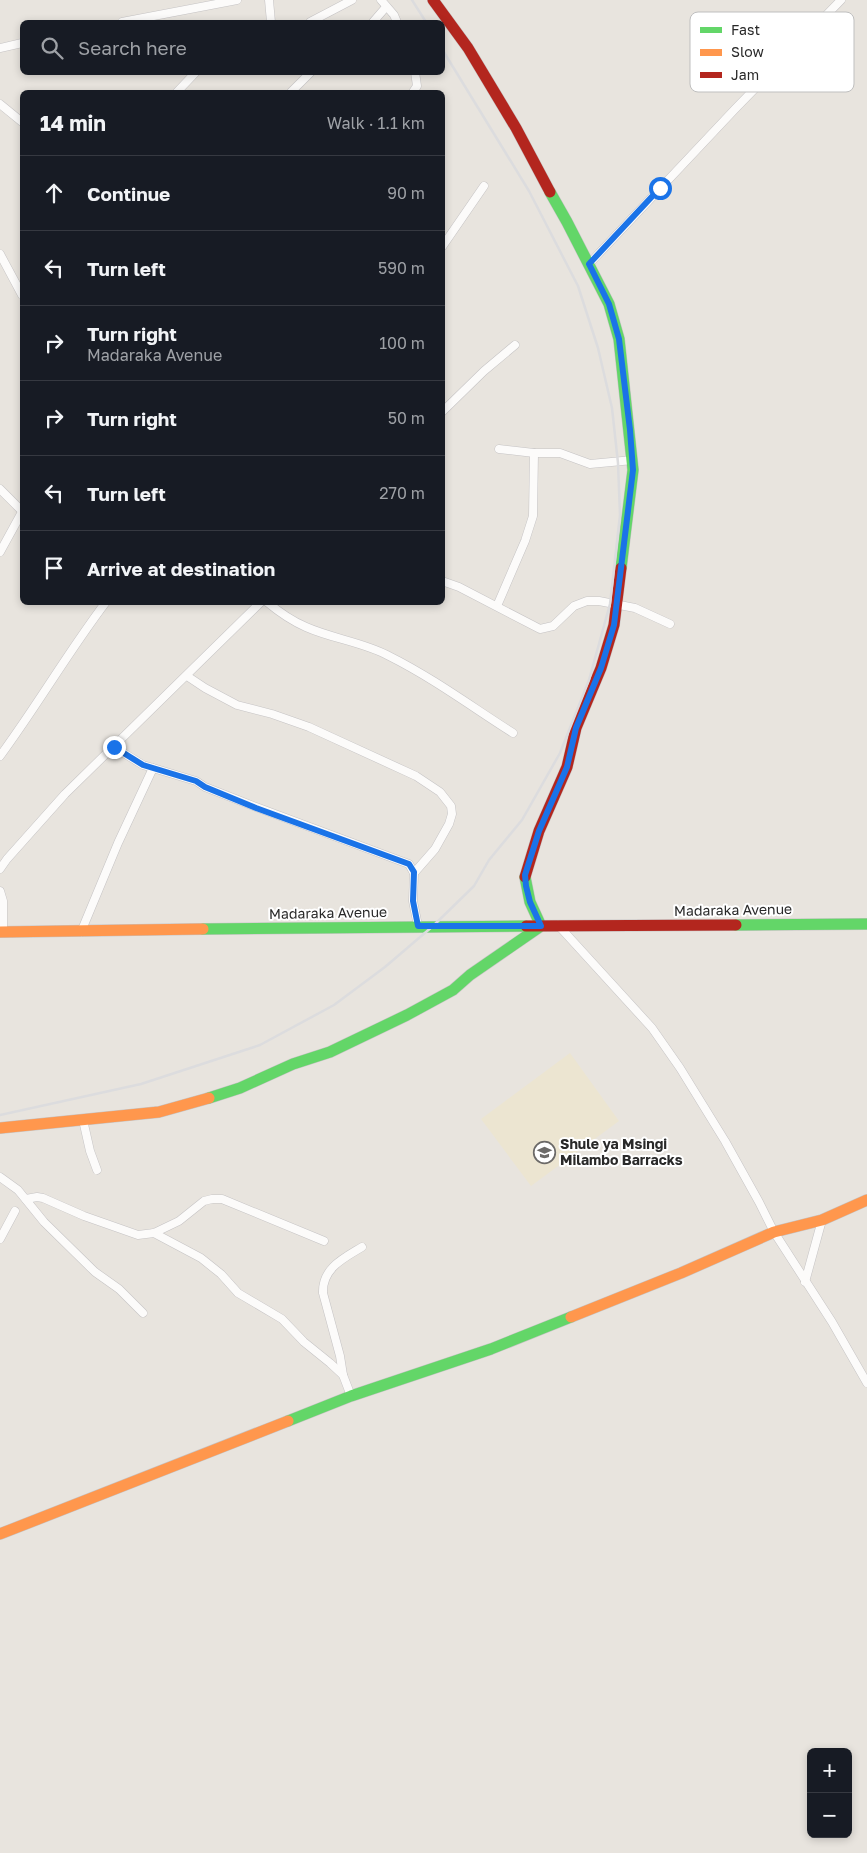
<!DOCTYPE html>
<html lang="en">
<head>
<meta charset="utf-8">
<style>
  :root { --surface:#171b24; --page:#20242c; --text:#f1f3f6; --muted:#9ea1a6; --line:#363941 }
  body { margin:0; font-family:"Golos Text",sans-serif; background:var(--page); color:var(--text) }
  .controls { position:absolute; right:15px; bottom:15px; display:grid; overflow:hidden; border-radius:8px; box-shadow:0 2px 8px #0003 }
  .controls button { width:45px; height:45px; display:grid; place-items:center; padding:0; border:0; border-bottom:1px solid var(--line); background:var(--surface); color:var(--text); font:25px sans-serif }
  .stop { position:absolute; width:15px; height:15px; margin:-11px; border:4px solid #1a73e8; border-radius:50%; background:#fff }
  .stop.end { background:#1a73e8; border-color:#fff; box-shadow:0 1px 5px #0008 }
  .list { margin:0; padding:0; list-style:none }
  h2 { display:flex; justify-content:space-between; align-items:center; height:65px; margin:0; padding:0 20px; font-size:21px }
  h2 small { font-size:16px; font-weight:400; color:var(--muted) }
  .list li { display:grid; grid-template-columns:32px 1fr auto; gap:15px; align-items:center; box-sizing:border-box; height:75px; padding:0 20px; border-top:1px solid var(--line) }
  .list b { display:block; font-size:19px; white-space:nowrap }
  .list p { margin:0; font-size:16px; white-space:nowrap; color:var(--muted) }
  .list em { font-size:16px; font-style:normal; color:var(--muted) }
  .icon { flex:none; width:28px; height:28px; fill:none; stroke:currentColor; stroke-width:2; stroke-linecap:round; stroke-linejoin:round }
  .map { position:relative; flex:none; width:867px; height:1853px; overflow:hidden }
  .search { position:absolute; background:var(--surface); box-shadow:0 2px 8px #0003; left:20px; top:20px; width:425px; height:55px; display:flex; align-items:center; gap:12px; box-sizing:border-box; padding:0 18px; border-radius:8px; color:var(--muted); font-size:19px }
  .panel { position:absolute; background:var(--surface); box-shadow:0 2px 8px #0003; left:20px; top:90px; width:425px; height:515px; border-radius:8px }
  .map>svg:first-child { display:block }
</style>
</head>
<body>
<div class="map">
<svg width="867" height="1853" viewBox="0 0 867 1853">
  <rect width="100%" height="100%" fill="#e8e4de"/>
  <!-- education -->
  <polygon fill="#ece5d1" points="570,1053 619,1121 531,1186 481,1119"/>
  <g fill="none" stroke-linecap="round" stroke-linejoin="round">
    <defs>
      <g id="street">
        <polyline points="269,0 271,22"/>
        <polyline points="381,0 394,15 397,22"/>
        <polyline points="122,22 237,0"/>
        <polyline points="310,22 352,0"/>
        <polyline points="373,22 386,7"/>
        <polyline points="0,48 22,43"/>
        <polyline points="177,92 196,72"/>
        <polyline points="291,92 311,72"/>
        <polyline points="413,92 417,86 415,72"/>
        <polyline points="0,104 22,122"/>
        <polyline points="442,247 484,186"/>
        <polyline points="0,254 22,295"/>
        <polyline points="589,264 735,109 841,0"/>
        <polyline points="442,412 484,371 515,345"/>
        <polyline points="499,449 534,453 560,453 590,464 633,460"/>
        <polyline points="0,489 22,511"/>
        <polyline points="0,552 22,512"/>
        <polyline points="442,581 459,587 540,629 553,626 574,606 587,601 599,601 635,608 670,624"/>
        <path d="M267 602C279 612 292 621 306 627 333 639 363 642 389 656 433 678 472 707 513 733"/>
        <polyline points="497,606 525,541 533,516 534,453"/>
        <polyline points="187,676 205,688 237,705 272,714 309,727 416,776 440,792 451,806 452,814 449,824 435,849 414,873"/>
        <polyline points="114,747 143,765 196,781 205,787 256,807 409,864 414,873 413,901 418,926"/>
        <path d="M0 756C37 706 68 652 106 602"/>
        <polyline points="0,869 7,859 65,794 261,602"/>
        <polyline points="0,891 3,901 3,932"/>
        <polyline points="558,925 652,1028 680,1068 725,1141 759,1202 774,1232 832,1322 867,1383"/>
        <polyline points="81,932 118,843 153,768"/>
        <polyline points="83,1120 90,1151 97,1170"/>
        <polyline points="0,1177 18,1190 44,1222 95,1272 119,1289 143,1313"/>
        <polyline points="26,1199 37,1197 43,1198 84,1216 138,1235 154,1233 179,1221 204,1201 212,1199 222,1199 324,1241"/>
        <polyline points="154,1233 201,1258 221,1274 238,1293 282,1319 304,1342 330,1363 343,1375 351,1396"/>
        <polyline points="0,1239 15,1211"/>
        <polyline points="805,1282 822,1220"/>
        <path d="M343 1375 340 1356 323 1293C322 1268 344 1258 362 1247"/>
      </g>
      <g id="fast">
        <polyline points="550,192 567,222 609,304 619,339 633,470 621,568"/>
        <polyline points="736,925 867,924"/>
        <polyline points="203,929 526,926"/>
        <polyline points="209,1098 240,1088 293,1064 330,1052 407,1015 453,990 470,975 541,926 530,902 525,877"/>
        <polyline points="288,1421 351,1396 491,1349 571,1317"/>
      </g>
      <g id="slow">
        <polyline points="0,932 203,929"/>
        <polyline points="0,1128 159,1112 209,1098"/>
        <polyline points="571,1317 681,1273 774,1232 822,1220 867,1200"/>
        <polyline points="0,1534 288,1421"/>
      </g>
      <g id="jam">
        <polyline points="433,0 468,48 516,128 550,192"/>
        <polyline points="525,877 539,831 567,767 576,728 601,668 614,625 621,568"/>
        <polyline points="526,926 736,925"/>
      </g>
    </defs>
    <!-- street casing -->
    <use href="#street" stroke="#c5c3c4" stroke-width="9"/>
    <!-- fast casing -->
    <use href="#fast" stroke="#c5c3c4" stroke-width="12"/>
    <!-- slow casing -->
    <use href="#slow" stroke="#c5c3c4" stroke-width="12"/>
    <!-- jam casing -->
    <use href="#jam" stroke="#c5c3c4" stroke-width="12"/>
    <!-- street -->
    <use href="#street" stroke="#fcfbfa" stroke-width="8"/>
    <!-- fast -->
    <use href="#fast" stroke="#63d668" stroke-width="11"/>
    <!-- slow -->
    <use href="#slow" stroke="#ff974d" stroke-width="11"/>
    <!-- jam -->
    <use href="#jam" stroke="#b3261e" stroke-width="11"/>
    <!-- rail -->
    <g stroke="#dcdcde" stroke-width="2.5">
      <polyline points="412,0 426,22"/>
      <polyline points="0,1115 141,1084 260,1045 334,1005 385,967 433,926 474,886 489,860 522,820 560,753 589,680 610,604 620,515 618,463 612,408 598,348 578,286 529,191 442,49"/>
    </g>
  </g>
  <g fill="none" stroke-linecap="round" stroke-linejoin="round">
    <!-- route -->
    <polyline stroke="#1a73e8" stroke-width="6" points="114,747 143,765 196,781 205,787 256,808 409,864 414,872 413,901 418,926 541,926 530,902 526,886 525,875 539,831 567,767 576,728 601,668 614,625 633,470 630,430 619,339 609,304 589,264 660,188"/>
  </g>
  <!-- icons -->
  <defs>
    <symbol id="school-ring" viewBox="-11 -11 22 22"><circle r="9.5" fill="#fff" stroke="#6c6a68" stroke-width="1.5"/><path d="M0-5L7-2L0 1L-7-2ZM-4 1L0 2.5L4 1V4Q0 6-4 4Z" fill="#6c6a68"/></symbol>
  </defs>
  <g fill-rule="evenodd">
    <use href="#school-ring" x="532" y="1140" width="25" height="25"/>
  </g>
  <g text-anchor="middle" stroke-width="4" stroke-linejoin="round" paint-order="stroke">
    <!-- street labels -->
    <g font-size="14" fill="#292929" stroke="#fff">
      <text transform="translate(733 910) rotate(-1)" y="5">Madaraka Avenue</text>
      <text transform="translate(328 913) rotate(-1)" y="5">Madaraka Avenue</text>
    </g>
    <!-- poi labels -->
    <g font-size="14" font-weight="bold" fill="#292929" stroke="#fff" text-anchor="start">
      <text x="560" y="1149">Shule ya Msingi<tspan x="560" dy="16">Milambo Barracks</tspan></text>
    </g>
  </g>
  <!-- legend -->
  <rect x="690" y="12" width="164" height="80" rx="8" fill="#fff" stroke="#bfbfbf" stroke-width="1"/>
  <rect x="700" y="27" width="22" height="6" fill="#63d668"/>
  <rect x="700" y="49" width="22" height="7" fill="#ff974d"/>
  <rect x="700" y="72" width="22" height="6" fill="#b3261e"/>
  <g font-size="14" fill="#292929">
    <text x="731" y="35">Fast</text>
    <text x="731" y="57">Slow</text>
    <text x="731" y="80">Jam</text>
  </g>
</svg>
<div class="controls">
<button>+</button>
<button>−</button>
</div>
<div class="stop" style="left:660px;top:188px"></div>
<div class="stop end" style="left:114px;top:747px"></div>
<div class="search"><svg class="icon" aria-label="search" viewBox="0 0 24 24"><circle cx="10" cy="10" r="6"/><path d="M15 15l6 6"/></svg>Search here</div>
<section class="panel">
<h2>14 min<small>Walk · 1.1 km</small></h2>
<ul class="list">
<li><svg class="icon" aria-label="ahead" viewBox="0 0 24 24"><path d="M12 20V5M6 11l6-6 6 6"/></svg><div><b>Continue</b></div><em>90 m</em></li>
<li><svg class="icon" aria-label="left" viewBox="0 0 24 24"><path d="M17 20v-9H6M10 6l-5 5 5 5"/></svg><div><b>Turn left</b></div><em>590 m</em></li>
<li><svg class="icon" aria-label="right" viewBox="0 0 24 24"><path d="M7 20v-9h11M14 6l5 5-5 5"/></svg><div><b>Turn right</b><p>Madaraka Avenue</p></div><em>100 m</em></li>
<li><svg class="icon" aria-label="right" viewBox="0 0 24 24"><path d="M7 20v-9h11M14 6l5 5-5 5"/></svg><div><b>Turn right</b></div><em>50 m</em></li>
<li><svg class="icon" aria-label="left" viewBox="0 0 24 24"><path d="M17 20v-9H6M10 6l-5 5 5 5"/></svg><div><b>Turn left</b></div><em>270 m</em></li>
<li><svg class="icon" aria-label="arrive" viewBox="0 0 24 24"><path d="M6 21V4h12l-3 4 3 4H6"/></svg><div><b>Arrive at destination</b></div></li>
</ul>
</section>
</div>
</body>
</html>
